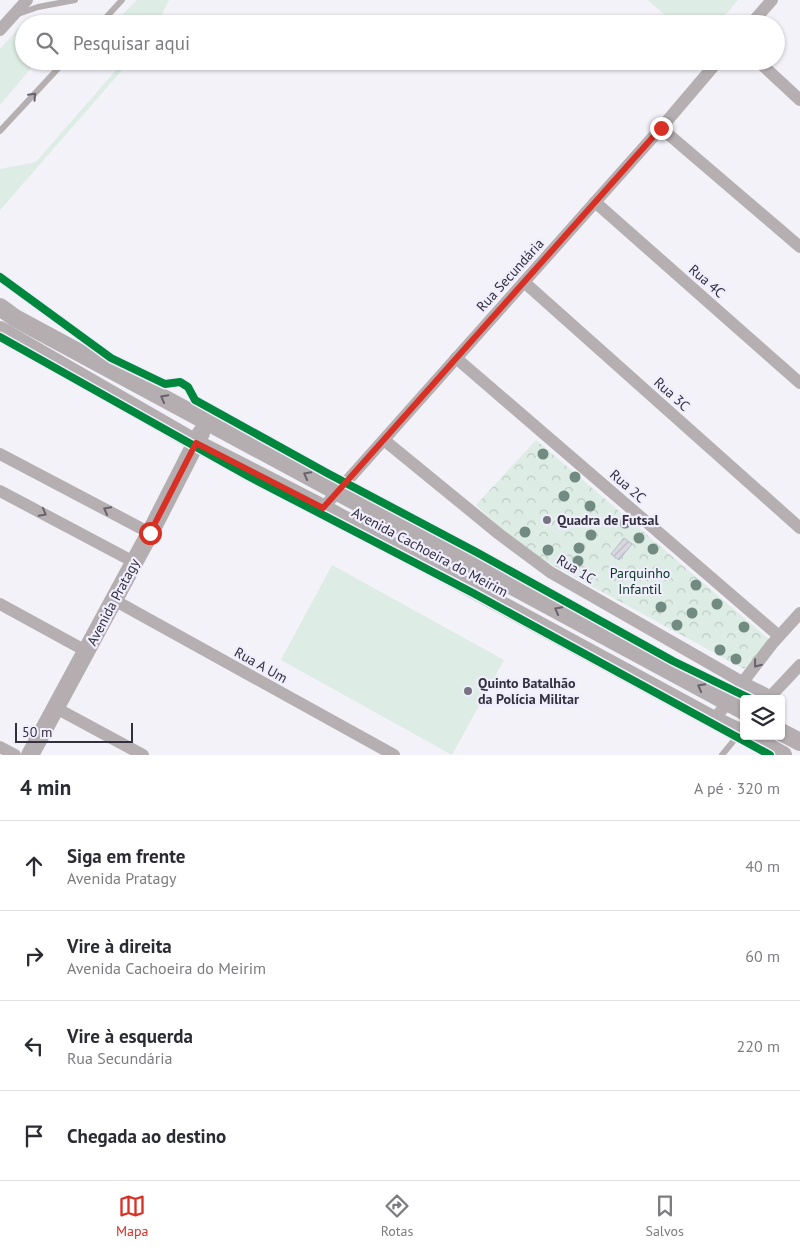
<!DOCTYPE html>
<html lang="pt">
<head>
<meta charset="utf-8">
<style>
  :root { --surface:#fff; --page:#f2f2f3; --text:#2b2b33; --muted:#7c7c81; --line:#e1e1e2; --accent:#d93025 }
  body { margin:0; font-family:"PT Sans",sans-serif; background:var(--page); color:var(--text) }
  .controls { position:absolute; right:15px; bottom:15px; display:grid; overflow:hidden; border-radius:5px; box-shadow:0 1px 4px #0004 }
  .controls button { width:45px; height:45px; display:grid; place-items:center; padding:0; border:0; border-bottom:1px solid var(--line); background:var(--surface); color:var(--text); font:25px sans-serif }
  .scale { position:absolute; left:15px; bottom:12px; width:118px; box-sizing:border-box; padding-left:5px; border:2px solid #33303e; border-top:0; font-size:14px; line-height:18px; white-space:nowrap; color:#33303e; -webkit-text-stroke:4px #f0eefc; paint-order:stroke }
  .stop { position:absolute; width:15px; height:15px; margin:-11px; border:4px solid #d93025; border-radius:50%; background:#fff }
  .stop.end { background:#d93025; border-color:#fff; box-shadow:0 1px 5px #0008 }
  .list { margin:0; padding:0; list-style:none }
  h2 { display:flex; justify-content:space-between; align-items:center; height:65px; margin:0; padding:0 20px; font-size:21px }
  h2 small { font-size:16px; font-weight:400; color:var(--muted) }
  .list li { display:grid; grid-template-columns:32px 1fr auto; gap:15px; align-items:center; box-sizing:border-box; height:90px; padding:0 20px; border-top:1px solid var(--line) }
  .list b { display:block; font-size:19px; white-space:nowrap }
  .list p { margin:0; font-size:16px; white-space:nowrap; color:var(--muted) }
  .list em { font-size:16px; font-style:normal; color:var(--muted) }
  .icon { flex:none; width:28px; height:28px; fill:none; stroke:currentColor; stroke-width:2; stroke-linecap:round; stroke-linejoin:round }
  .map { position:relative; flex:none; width:800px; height:755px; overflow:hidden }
  .search { position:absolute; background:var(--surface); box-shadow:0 1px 4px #0004; left:15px; right:15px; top:15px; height:55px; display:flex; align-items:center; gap:12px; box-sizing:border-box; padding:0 18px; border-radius:28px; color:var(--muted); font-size:19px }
  .sheet { height:425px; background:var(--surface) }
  nav { display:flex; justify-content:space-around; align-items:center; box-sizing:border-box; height:70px; border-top:1px solid var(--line); background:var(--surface); font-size:14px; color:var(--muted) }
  nav a { display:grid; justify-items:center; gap:2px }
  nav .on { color:var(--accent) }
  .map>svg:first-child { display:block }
</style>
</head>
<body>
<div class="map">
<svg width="800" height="755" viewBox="0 0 800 755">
  <defs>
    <pattern id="park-crowns" width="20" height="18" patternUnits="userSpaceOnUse" patternTransform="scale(1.25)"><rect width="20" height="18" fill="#ddece5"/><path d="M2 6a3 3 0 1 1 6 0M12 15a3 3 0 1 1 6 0" fill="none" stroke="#becbc6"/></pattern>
    <pattern id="building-hatch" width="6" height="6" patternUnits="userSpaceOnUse" patternTransform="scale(1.25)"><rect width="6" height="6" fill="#d9d8e2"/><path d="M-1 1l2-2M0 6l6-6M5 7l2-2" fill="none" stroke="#bbbac3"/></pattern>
  </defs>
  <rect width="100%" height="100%" fill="#f2f2f8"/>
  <!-- green -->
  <g fill="#ddece5">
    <polygon points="137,0 169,0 157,24 113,24"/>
    <polygon points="648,0 738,0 719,22 704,24 675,24"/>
    <polygon points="26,20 55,22 59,24 24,24 24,61 37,61 0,105 0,49"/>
    <polygon points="124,61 130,61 0,210 0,169 36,162"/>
    <polygon points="332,565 504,660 452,755 281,660"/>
  </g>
  <!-- park -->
  <polygon fill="url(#park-crowns)" points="536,440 771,641 744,669 525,550 476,505"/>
  <!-- building -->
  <polygon fill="url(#building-hatch)" stroke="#bab9c2" points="624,538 632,544 619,560 611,554"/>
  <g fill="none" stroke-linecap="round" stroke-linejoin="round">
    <!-- lane -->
    <g stroke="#b5afb1" stroke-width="6">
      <polyline points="18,14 38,7 75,0"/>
      <polyline points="100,24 122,0"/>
      <polyline points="0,131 65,61"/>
      <polyline points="722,755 740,733"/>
    </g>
    <!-- street -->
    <g stroke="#b5afb1" stroke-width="12">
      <polyline points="751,24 772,0"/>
      <polyline points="0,30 27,0"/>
      <polyline points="758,61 800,100"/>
      <polyline points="661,128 800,247"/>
      <polyline points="595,202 800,383"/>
      <polyline points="524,282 800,528"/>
      <polyline points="456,358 779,636"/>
      <polyline points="384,440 499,534 550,572 742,682 770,696"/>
      <polyline points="0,454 150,533"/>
      <polyline points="0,491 134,562"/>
      <polyline points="323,508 661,128 718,61"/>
      <polyline points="114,600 394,755"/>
      <polyline points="0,604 86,651"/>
      <polyline points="768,699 800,665"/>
      <polyline points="56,708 143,755"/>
      <polyline points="714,720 772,644 800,613"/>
      <polyline points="0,747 15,755"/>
    </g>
    <!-- secondary -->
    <g stroke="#b4aeb1" stroke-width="18">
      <polyline points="0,307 15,318 744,711"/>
      <polyline points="0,330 196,443 323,508 714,720 744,734"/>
      <polyline points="781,732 800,742"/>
      <polyline points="748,736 783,755"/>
      <polyline points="30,755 150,533 201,433"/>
    </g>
    <defs>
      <g id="cycleway">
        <polyline points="0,277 111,358 165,384 180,382 188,387 195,400 327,473 478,553 673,661 751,699"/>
        <polyline points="0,337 248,476 473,593 770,755"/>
      </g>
    </defs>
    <!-- cycleway casing -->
    <use href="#cycleway" stroke="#f0eefc" stroke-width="11"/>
    <!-- cycleway -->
    <use href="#cycleway" stroke="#00873e" stroke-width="8"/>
  </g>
  <!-- trees -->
  <g fill="#718b82">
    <circle cx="543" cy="454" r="5.5"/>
    <circle cx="575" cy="477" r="5.5"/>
    <circle cx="564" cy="496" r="5.5"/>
    <circle cx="590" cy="506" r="5.5"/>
    <circle cx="625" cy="523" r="5.5"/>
    <circle cx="525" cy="532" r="5.5"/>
    <circle cx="591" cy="535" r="5.5"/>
    <circle cx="639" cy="538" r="5.5"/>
    <circle cx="579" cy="548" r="5.5"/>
    <circle cx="653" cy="549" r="5.5"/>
    <circle cx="548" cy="550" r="5.5"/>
    <circle cx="578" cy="561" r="5.5"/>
    <circle cx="696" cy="585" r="5.5"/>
    <circle cx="717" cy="604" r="5.5"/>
    <circle cx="661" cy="607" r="5.5"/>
    <circle cx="692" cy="613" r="5.5"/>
    <circle cx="677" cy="625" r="5.5"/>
    <circle cx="744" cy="627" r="5.5"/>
    <circle cx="720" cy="650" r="5.5"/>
    <circle cx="736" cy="659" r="5.5"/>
  </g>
  <!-- one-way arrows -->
  <defs><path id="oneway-chevron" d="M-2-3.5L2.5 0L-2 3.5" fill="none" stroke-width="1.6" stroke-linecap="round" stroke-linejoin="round" transform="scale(1.25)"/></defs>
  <g stroke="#67636c">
    <use href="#oneway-chevron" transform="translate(33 96) rotate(-47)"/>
    <use href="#oneway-chevron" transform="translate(107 510) rotate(-152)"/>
    <use href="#oneway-chevron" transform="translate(43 513) rotate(28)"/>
    <use href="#oneway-chevron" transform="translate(757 664) rotate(128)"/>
  </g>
  <g stroke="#67626c">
    <use href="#oneway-chevron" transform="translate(164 398) rotate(-152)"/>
    <use href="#oneway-chevron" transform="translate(307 475) rotate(-152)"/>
    <use href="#oneway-chevron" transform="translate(558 610) rotate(-152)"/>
    <use href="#oneway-chevron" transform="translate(701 687) rotate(-152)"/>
  </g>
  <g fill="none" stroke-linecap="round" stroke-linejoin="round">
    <!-- route -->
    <polyline stroke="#d93025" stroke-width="6" points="150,533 196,443 323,508 661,128"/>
  </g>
  <!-- markers -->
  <g fill="#76747f" stroke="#f0eefc" stroke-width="2">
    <circle cx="547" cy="520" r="5"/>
    <circle cx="468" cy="691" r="5"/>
  </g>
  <g text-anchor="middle" stroke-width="4.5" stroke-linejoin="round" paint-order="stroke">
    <!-- street labels -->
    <g font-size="14" fill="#33303e" stroke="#f0eefc">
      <text transform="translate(510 275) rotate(-48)" y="5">Rua Secundária</text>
      <text transform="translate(707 281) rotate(41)" y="5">Rua 4C</text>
      <text transform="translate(672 394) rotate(42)" y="5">Rua 3C</text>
      <text transform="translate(628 486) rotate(41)" y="5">Rua 2C</text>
      <text transform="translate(430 552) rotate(28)" y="5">Avenida Cachoeira do Meirim</text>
      <text transform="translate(576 569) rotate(31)" y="5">Rua 1C</text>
      <text transform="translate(113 602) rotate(-62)" y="5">Avenida Pratagy</text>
      <text transform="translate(261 665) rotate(29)" y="5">Rua A Um</text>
    </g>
    <!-- poi labels -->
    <g font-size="14" font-weight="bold" fill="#33303e" stroke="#f0eefc" text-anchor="start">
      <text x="557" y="525">Quadra de Futsal</text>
      <text x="478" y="688">Quinto Batalhão<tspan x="478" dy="16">da Polícia Militar</tspan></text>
    </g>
    <!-- park labels -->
    <g font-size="14" fill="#083721" stroke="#f0eefc">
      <text x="640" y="578">Parquinho<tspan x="640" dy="16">Infantil</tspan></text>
    </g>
  </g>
</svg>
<div class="controls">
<button><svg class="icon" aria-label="layers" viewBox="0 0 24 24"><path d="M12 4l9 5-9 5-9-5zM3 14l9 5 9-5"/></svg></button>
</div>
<div class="scale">50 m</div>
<div class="stop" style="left:150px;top:533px"></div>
<div class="stop end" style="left:661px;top:128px"></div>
<div class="search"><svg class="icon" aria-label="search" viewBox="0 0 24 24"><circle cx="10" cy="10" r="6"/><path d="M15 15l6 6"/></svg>Pesquisar aqui</div>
</div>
<section class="sheet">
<h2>4 min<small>A pé · 320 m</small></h2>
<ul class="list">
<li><svg class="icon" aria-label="ahead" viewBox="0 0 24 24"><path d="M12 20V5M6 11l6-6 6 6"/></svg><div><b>Siga em frente</b><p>Avenida Pratagy</p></div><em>40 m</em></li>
<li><svg class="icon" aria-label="right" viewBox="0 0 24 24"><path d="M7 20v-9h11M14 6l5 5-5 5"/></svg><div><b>Vire à direita</b><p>Avenida Cachoeira do Meirim</p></div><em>60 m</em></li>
<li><svg class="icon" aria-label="left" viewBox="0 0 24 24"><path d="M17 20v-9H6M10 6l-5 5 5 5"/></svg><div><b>Vire à esquerda</b><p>Rua Secundária</p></div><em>220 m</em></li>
<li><svg class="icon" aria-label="arrive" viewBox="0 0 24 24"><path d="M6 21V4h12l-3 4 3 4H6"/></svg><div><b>Chegada ao destino</b></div></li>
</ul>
</section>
<nav>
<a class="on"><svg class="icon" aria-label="map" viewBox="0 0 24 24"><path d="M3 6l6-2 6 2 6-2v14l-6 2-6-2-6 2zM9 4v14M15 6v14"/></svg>Mapa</a>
<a><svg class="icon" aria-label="directions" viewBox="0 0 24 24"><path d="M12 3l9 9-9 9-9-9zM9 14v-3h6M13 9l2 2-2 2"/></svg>Rotas</a>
<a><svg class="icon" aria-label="saved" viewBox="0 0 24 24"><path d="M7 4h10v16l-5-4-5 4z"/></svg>Salvos</a>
</nav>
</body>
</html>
